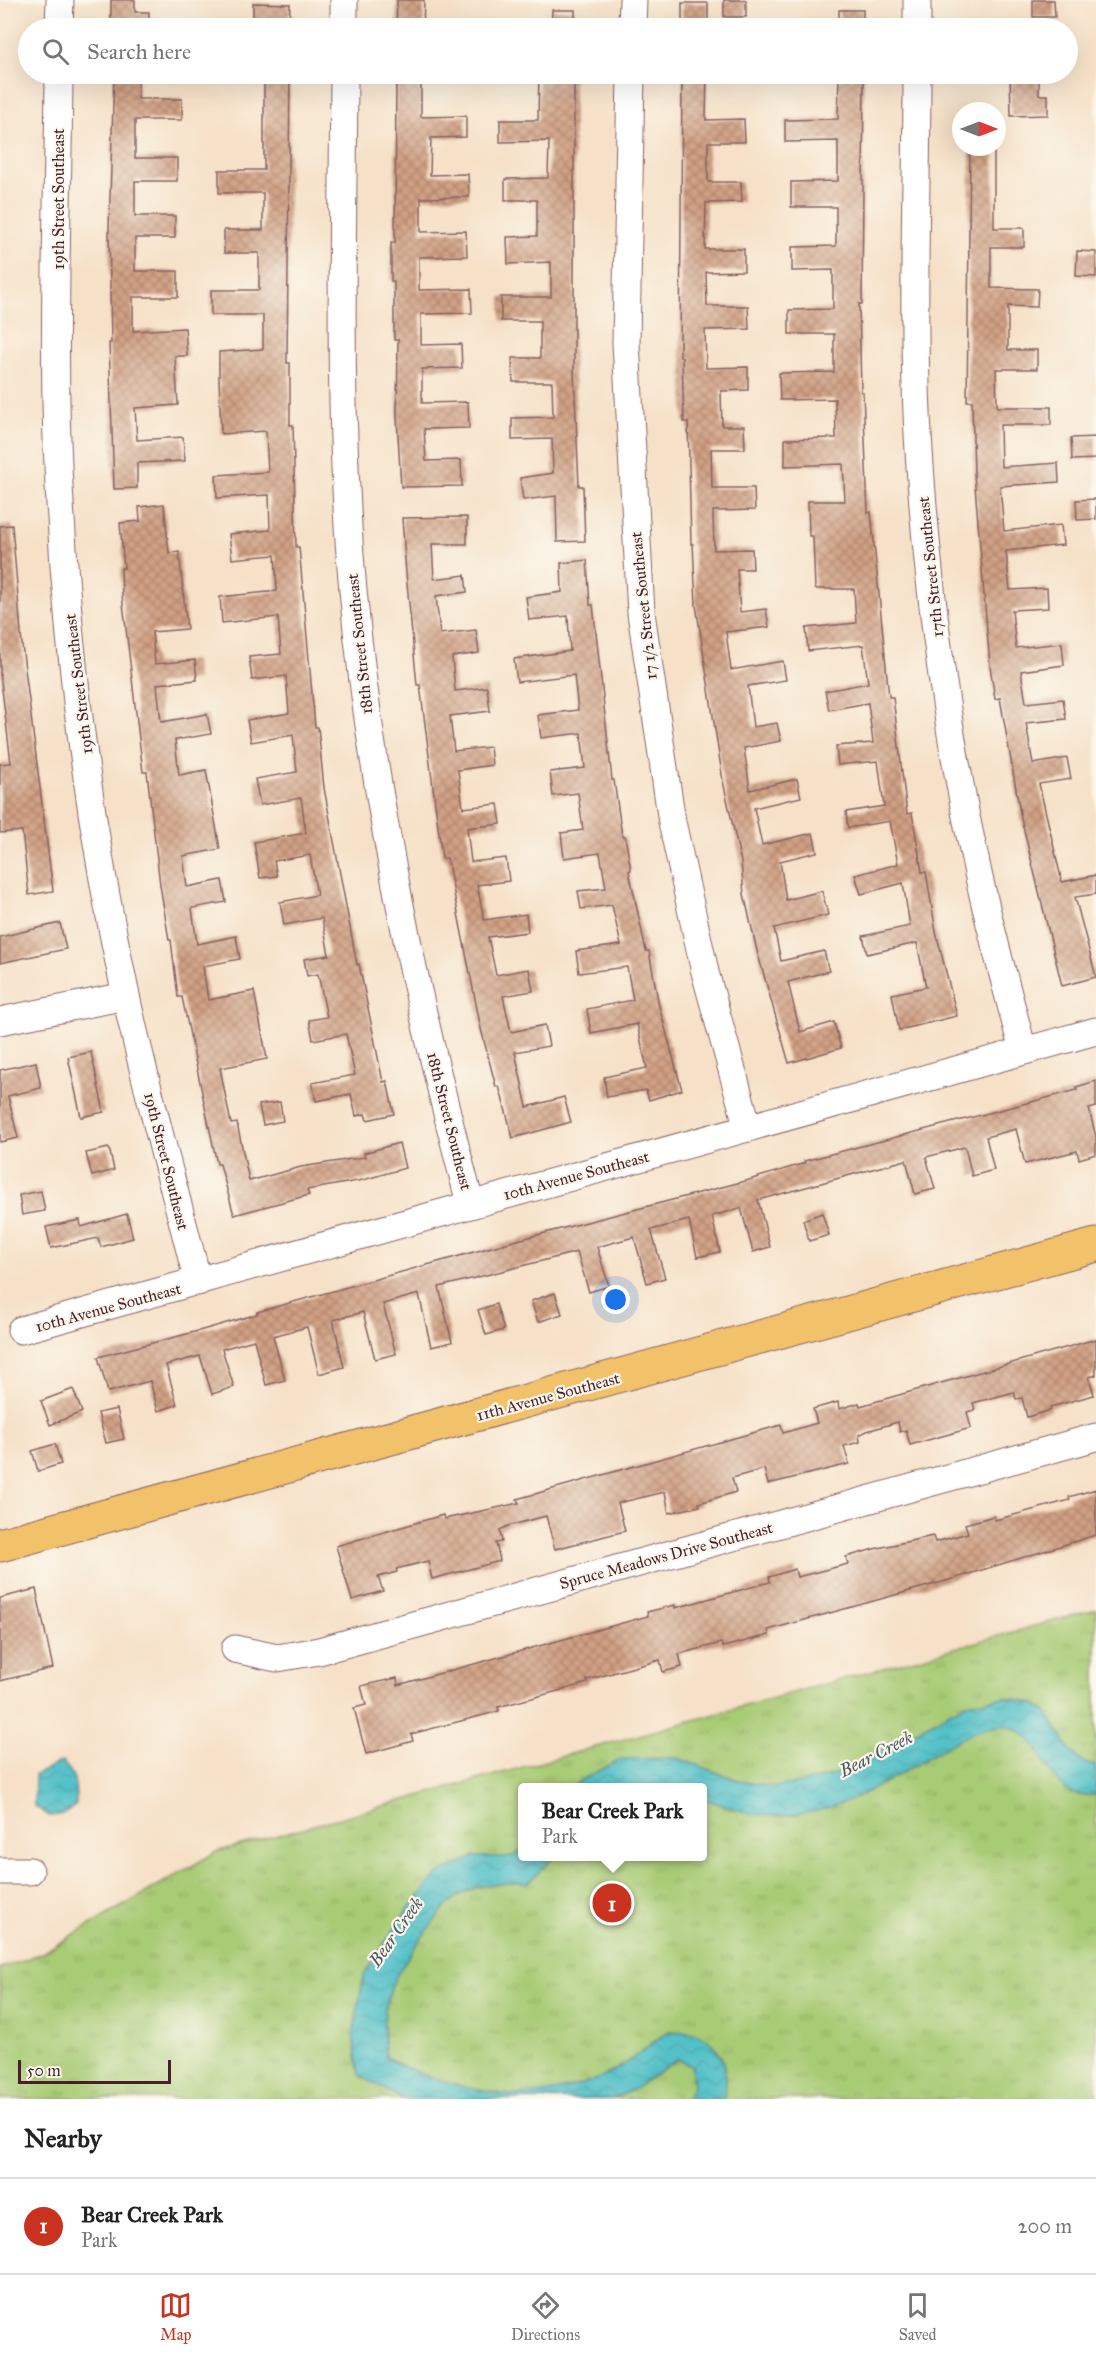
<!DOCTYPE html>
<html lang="en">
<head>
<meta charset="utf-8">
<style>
  :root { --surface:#fff; --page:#f2f2f2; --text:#222; --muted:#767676; --line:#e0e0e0; --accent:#c8321e }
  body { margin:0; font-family:"IM FELL Great Primer",serif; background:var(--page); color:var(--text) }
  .compass { position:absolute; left:952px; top:102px; width:54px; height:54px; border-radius:50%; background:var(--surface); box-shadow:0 6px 24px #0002; rotate:90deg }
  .scale { position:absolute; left:18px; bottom:15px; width:153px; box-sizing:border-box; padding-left:6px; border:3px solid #4a1f2b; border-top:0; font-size:16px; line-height:21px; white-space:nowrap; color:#4a1f2b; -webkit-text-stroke:4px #fbf7ec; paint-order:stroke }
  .you { position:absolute; left:616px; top:1300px; width:21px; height:21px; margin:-15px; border:4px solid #fff; border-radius:50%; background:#1a73e8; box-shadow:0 0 0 9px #1a73e833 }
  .badge { display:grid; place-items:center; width:39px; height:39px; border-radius:50%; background:var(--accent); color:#fff; font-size:20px; font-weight:700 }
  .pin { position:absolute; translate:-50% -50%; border:3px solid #fff; box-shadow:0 2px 6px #0006 }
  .popup { position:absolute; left:518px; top:1783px; width:189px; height:78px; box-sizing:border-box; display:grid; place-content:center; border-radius:6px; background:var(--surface); filter:drop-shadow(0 2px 4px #0005); font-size:20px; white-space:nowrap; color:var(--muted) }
  .popup b { font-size:22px; color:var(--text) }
  .popup::after { content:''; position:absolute; left:50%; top:100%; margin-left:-12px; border:12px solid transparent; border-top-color:var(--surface) }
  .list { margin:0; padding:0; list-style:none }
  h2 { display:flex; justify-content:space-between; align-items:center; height:78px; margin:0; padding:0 24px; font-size:26px }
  h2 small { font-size:20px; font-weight:400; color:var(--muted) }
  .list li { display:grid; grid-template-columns:39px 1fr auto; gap:18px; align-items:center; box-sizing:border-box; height:96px; padding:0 24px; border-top:2px solid var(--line) }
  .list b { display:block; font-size:22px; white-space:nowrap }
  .list p { margin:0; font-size:20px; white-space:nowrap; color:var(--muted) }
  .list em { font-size:20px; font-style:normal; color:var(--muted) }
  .icon { flex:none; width:33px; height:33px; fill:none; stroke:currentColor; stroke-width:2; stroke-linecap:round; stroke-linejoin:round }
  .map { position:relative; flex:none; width:1096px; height:2099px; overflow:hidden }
  .search { position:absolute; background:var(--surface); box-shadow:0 6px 24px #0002; left:18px; right:18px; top:18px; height:66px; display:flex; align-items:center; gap:15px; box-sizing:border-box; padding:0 21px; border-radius:33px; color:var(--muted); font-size:22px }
  .sheet { height:174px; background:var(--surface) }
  nav { display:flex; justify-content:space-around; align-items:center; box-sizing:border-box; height:84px; border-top:2px solid var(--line); background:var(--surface); font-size:16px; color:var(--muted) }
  nav a { display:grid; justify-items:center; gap:3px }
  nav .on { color:var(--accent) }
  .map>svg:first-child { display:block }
</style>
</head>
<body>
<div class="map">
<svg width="1096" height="2099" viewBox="0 0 1096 2099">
  <defs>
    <pattern id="park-tufts" width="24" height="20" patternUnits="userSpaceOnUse" patternTransform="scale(1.5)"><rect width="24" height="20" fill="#a8cb74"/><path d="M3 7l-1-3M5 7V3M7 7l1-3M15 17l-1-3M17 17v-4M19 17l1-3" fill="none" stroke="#92ae65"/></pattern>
    <pattern id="water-waves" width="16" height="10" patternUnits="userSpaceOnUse" patternTransform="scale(1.5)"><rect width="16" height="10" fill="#53c1c8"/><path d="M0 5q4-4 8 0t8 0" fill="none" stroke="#4aa5ac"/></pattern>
    <pattern id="building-cross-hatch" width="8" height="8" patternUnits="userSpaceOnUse" patternTransform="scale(1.5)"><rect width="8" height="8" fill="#d1a184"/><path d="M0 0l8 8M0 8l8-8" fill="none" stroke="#ac836c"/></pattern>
  </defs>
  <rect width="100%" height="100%" fill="#fbf7ec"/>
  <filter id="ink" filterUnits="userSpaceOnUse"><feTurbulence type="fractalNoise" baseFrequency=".0167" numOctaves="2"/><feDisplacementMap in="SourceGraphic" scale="12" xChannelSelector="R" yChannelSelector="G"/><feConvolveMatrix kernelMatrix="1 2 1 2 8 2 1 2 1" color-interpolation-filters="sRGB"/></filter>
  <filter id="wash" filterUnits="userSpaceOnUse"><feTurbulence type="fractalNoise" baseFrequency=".008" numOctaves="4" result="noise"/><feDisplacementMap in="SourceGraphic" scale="24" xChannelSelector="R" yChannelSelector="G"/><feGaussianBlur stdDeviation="1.35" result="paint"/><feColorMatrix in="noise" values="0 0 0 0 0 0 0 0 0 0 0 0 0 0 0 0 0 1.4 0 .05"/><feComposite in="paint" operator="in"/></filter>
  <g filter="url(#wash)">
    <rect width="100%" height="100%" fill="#f6e1c8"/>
    <!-- park -->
    <path fill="url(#park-tufts)" stroke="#797550" stroke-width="1.5" fill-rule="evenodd" d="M1096 1609V2099H0V1969L42 1953 216 1852ZM522 1788H702V1856H522Z"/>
    <!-- water -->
    <g fill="url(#water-waves)" stroke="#4e707a" stroke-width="1.5">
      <path d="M1006 1697C1017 1700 1035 1702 1043 1709 1062 1728 1068 1764 1096 1766V1795C1089 1795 1079 1796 1073 1794 1042 1780 1042 1729 1004 1726 981 1725 956 1741 937 1752 887 1782 833 1818 773 1816 748 1815 725 1806 702 1798V1788L574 1787 579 1781 622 1759 678 1758 740 1781 774 1787 812 1781 848 1770 966 1703Z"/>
      <path d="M62 1762C76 1774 76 1786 76 1805L64 1814 50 1816 34 1806 35 1775Z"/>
      <path d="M522 1849V1856L554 1857 528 1883C504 1884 476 1882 456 1898 440 1909 397 1970 391 1988 383 2011 382 2034 386 2057 417 2077 466 2089 503 2094 530 2098 576 2088 602 2077 627 2066 646 2046 669 2031 678 2032 690 2031 698 2034 723 2045 731 2075 723 2099H686L693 2086 692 2067 678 2059 633 2090 613 2099H402L359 2075 353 2035 364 1975 407 1910 438 1874 474 1857H507L516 1855Z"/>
    </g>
    <g id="blocks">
      <!-- building -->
      <g fill="url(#building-cross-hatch)">
        <polygon points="111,0 135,0 135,12 149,12 149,28 111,28"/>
        <polygon points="397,0 424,0 423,28 396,28"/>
        <rect x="724" y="0" width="22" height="17"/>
        <polygon points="1033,0 1054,0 1055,17 1033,17"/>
        <polygon points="253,3 290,4 289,28 253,28"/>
        <rect x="682" y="3" width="26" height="25"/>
        <polygon points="552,10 575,10 575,28 551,28"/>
        <rect x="839" y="10" width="24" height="18"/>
        <polygon points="114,74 138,74 138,99 182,99 182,120 135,120 135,158 177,158 177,181 135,181 135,216 175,216 175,238 135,238 135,271 178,271 178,297 133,297 133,331 185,328 187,356 175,356 178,405 135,408 137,440 183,437 185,461 137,463 137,488 114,489 109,343 111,343 109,228"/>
        <polygon points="264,74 290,74 287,363 290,363 290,425 293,425 296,547 299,547 315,727 318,727 324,788 357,965 359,964 383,1082 387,1081 394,1114 367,1120 365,1114 356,1116 351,1094 316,1101 312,1083 355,1075 346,1034 313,1040 309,1020 327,1017 318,974 307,976 304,959 329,955 322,918 284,925 280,902 317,895 310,855 274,861 277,876 260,878 254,842 306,833 301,798 260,805 255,779 297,772 293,735 251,742 247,720 289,713 286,676 252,680 249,657 281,654 278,617 222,623 220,597 277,591 275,555 232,559 229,534 270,530 269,495 217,498 216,475 268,472 266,431 221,434 219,378 219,352 263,349 263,315 211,315 211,290 259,290 259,253 224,253 224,230 263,230 263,193 219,193 219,170 264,170"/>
        <polygon points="396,74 421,74 421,117 466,116 466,137 431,138 430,175 468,174 469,197 421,198 421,232 466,231 467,256 419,257 419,290 471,289 472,313 421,314 421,345 461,344 462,368 422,369 422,403 468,402 469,428 424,429 426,461 461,460 462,486 401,487 397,417 398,340 394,340 394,281 391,281 391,243 395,243"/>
        <polygon points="539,74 574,74 574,373 579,486 583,486 585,541 557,542 556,496 523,500 520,478 553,473 552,439 512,440 512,418 553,417 552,382 513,382 512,358 540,358 540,321 501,321 501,297 551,297 551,262 508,264 507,237 537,236 537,200 505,200 505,179 548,178 549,141 500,142 500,120 538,120"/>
        <polygon points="682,74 707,74 706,120 744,119 745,142 708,142 708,182 741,182 742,202 706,203 705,249 744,249 744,271 706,272 707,306 748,306 749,329 705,330 706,368 748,367 748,390 721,391 722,426 744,426 745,449 711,449 712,488 754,488 755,510 713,511 714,550 752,549 753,569 737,569 740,612 766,609 769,627 726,632 731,670 783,661 786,680 748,686 753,727 777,723 781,741 744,748 750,790 797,779 801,797 754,808 762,845 813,833 817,852 780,861 786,900 822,891 828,915 774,928 781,961 824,951 829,971 788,982 800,1032 834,1022 841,1048 789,1063 757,951 744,894 741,862 723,781 696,605 693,544 691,544 688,422 684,422 682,357 680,357"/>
        <polygon points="839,74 864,75 862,304 859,304 861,392 863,392 868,513 871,512 889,697 893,697 907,814 912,813 922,872 926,872 936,932 957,1016 899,1030 892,994 926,987 917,943 867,954 863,936 910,926 903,883 861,894 855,875 898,864 890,821 848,828 846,812 884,806 878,761 838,765 836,746 873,743 868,703 829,710 825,691 868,683 863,645 808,651 806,628 856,623 854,589 815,589 813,536 809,536 808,501 845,501 843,464 785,466 785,439 836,438 835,399 780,400 779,373 834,372 834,334 789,334 789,310 833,309 833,270 792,271 792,247 836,246 836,207 791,207 791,182 838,181 838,141 785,142 785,120 838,119"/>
        <polygon points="1010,74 1039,74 1039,95 1048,95 1048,115 1011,116"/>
        <polygon points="970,147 994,147 994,228 1024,228 1024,247 991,247 991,288 1038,289 1037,307 1008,306 1008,350 1037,350 1037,369 996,369 997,407 1051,407 1051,425 1000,425 1001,467 1058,463 1059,482 1000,486 1004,531 1061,525 1063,545 1006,551 1010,590 1047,588 1048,608 1012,610 1016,648 1062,643 1064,665 1021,671 1026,703 1063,699 1066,719 1026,723 1033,764 1067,758 1071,779 1039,784 1062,882 1096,875 1096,894 1075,897 1096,977 1062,986 1021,818 1000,698 995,699 990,666 974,474 972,401 967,401"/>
        <polygon points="1077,251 1096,252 1096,277 1076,276"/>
        <polygon points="1096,437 1096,459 1072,460 1071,438"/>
        <polygon points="1096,499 1096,519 1077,520 1076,500"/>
        <polygon points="164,504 169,553 179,552 187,629 152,632 155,664 195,660 197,680 157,684 161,722 207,714 211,734 175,740 179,775 206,770 220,849 183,856 187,887 222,880 226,902 192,908 197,944 236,936 240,959 203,966 208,1000 254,991 267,1059 220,1068 231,1124 237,1123 249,1181 301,1167 365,1157 364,1153 399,1143 405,1168 363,1180 307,1190 309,1195 234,1215 220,1164 217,1164 182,997 178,997 171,940 169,940 160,885 147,772 143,772 122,595 121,568 124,568 120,523 140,521 139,507"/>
        <polygon points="467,517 467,544 432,544 434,579 465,575 467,592 436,596 440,634 476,630 479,653 452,657 455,691 487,687 490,711 450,716 454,751 490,747 492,765 458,770 463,808 498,804 501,824 467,828 471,862 506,858 509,881 477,885 484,920 526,914 528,932 488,937 496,975 529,969 533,991 503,996 511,1032 545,1025 549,1046 515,1052 527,1107 564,1097 571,1122 513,1138 499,1086 496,1087 481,1029 447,858 442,858 420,685 417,685 406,573 402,518"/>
        <polygon points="12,525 22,645 53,891 29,895 22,831 0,833 0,764 11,763 0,673 0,526"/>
        <polygon points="587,560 590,605 593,605 612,780 614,780 622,836 625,836 631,870 629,871 646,951 649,951 659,1006 682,1090 649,1100 646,1090 607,1097 604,1077 647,1068 637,1024 591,1033 587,1009 633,1000 627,967 579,973 576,951 621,945 612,905 581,909 578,891 606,888 600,853 564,858 561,833 583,830 578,793 553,796 550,772 585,768 581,733 541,738 538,715 578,710 574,675 517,682 514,659 570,651 568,616 529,620 526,597 562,592 561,563"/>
        <polygon points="60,923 66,949 0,963 0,937"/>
        <polygon points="91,1052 104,1112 81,1117 68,1057"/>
        <polygon points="36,1062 41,1088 8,1096 18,1138 0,1142 0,1070"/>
        <polygon points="1096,1081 1096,1107 1089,1109 1096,1137 1096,1154 1079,1159 1077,1151 1025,1164 1016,1129 986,1137 994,1170 972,1176 965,1147 926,1157 935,1189 915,1194 906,1160 758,1200 770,1247 753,1252 741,1208 712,1216 720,1252 697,1257 689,1220 651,1230 665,1278 647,1283 634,1237 597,1247 609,1286 589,1292 577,1252 439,1287 452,1342 431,1347 419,1294 383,1304 396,1354 375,1359 363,1312 333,1320 344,1367 319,1374 307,1327 273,1336 285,1380 266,1385 254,1340 222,1349 234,1387 212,1394 200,1356 166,1365 177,1405 158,1411 150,1381 108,1392 98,1357 206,1329 257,1314 257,1312 510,1242 749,1180 805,1163 804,1161 1077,1090 1076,1087"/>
        <polygon points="280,1102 283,1121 263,1125 259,1105"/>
        <polygon points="109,1148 114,1170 92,1176 86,1153"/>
        <polygon points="41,1191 45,1211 22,1215 19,1195"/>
        <polygon points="822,1213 829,1235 809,1241 803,1220"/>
        <polygon points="127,1214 133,1238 101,1247 98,1238 51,1248 46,1227 80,1220 81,1227"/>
        <polygon points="555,1293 562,1314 538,1322 531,1301"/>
        <polygon points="496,1304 504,1330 486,1335 478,1310"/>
        <polygon points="1096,1339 1096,1375 1089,1377 1094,1395 1050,1407 1051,1410 1027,1417 1022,1398 1016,1399 1014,1392 973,1403 975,1410 967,1412 971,1428 910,1445 906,1430 900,1432 898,1422 867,1431 859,1435 860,1442 844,1446 849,1464 768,1484 764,1469 732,1478 736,1492 699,1503 700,1506 669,1513 665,1492 618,1503 625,1531 555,1549 546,1516 508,1526 500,1530 502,1542 496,1543 500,1561 432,1579 428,1561 396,1569 397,1572 378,1577 383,1591 352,1600 336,1546 443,1515 444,1519 519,1503 517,1499 781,1425 783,1433 817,1423 813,1409 838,1402 839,1409 859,1403 860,1406"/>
        <polygon points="73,1389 82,1412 50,1425 41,1401"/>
        <polygon points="117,1409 124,1439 106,1443 98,1413"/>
        <polygon points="55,1444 61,1464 38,1471 32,1451"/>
        <polygon points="1096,1489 1096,1535 946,1581 768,1630 769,1635 723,1647 721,1643 679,1654 682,1667 663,1672 660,1660 587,1680 588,1683 498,1707 499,1711 411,1734 413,1741 366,1754 354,1708 366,1705 361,1686 397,1678 398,1685 648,1616 647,1612 675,1605 675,1608 770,1582 769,1577 795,1569 797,1577 848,1564 846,1557 874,1549 933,1536 935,1542 968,1533 965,1524 994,1516 995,1520 1070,1500 1069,1497"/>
        <polygon points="36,1589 53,1668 0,1681 0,1598"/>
      </g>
    </g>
  </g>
  <g filter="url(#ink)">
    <use href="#blocks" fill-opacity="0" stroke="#866362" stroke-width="1.5"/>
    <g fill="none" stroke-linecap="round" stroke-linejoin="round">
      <defs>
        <g id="minor">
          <polyline points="917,0 917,28"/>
          <polyline points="59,28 60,0"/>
          <polyline points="344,28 344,0"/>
          <polyline points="632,28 633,0"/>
          <path d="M59 74C58 216 51 361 60 503 69 668 91 835 126 996 147 1092 174 1187 198 1282"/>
          <path d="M344 74C343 245 337 418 353 590 372 798 417 1002 470 1203"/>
          <polyline points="631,74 626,343 641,613 672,822 705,972 748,1128"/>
          <path d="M917 74C917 199 911 326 919 451 928 592 947 735 978 873 991 933 1008 992 1023 1051"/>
          <polyline points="0,1021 126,996"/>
          <polyline points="21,1330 1096,1031"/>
          <polyline points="235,1649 277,1658 319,1651 1096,1437"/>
          <polyline points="0,1871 30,1871"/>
        </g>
        <polyline id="major" points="0,1545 1096,1245"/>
      </defs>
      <!-- minor casing -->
      <use href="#minor" stroke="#866362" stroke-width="29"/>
      <!-- major casing -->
      <use href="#major" stroke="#866362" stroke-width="35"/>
      <!-- minor -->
      <use href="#minor" stroke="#fff" stroke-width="27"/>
      <!-- major -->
      <use href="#major" stroke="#f2c26a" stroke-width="33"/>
    </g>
  </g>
  <g text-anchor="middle" stroke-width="4.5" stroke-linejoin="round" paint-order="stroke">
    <!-- street labels -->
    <g font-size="16" fill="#4a1f2b" stroke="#fbf7ec">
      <text transform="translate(58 199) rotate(-90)" y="6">19th Street Southeast</text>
      <text transform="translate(930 567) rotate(-96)" y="6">17th Street Southeast</text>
      <text transform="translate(643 606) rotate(-96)" y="6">17 1/2 Street Southeast</text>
      <text transform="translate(359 644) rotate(-96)" y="6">18th Street Southeast</text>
      <text transform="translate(78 684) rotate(-97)" y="6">19th Street Southeast</text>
      <text transform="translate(450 1121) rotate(76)" y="6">18th Street Southeast</text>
      <text transform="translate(167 1161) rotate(76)" y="6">19th Street Southeast</text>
      <text transform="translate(576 1175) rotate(-15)" y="6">10th Avenue Southeast</text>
      <text transform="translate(108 1307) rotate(-15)" y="6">10th Avenue Southeast</text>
      <text transform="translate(548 1396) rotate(-15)" y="6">11th Avenue Southeast</text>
      <text transform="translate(666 1555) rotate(-15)" y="6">Spruce Meadows Drive Southeast</text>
    </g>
    <!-- water labels -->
    <g font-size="18" font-style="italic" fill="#4d5862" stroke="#fbf7ec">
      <text transform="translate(876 1754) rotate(-27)" y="6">Bear Creek</text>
      <text transform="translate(396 1932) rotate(-55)" y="6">Bear Creek</text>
    </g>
  </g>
</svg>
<svg class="compass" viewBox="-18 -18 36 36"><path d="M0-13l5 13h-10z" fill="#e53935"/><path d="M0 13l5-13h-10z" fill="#767676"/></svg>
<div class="scale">50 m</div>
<div class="you"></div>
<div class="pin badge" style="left:612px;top:1903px">1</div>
<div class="popup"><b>Bear Creek Park</b>Park</div>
<div class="search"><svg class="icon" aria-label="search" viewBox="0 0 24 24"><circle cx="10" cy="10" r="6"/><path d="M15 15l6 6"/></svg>Search here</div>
</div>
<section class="sheet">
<h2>Nearby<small></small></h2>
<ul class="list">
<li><span class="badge">1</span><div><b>Bear Creek Park</b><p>Park</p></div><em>200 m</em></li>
</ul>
</section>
<nav>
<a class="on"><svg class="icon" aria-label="map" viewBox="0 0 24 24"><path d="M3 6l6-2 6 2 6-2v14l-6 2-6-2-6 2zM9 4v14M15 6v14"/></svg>Map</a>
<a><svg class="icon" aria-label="directions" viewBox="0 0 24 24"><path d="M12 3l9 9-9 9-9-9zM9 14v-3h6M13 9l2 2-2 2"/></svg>Directions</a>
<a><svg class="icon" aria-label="saved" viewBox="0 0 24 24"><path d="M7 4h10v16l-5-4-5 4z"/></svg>Saved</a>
</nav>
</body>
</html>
